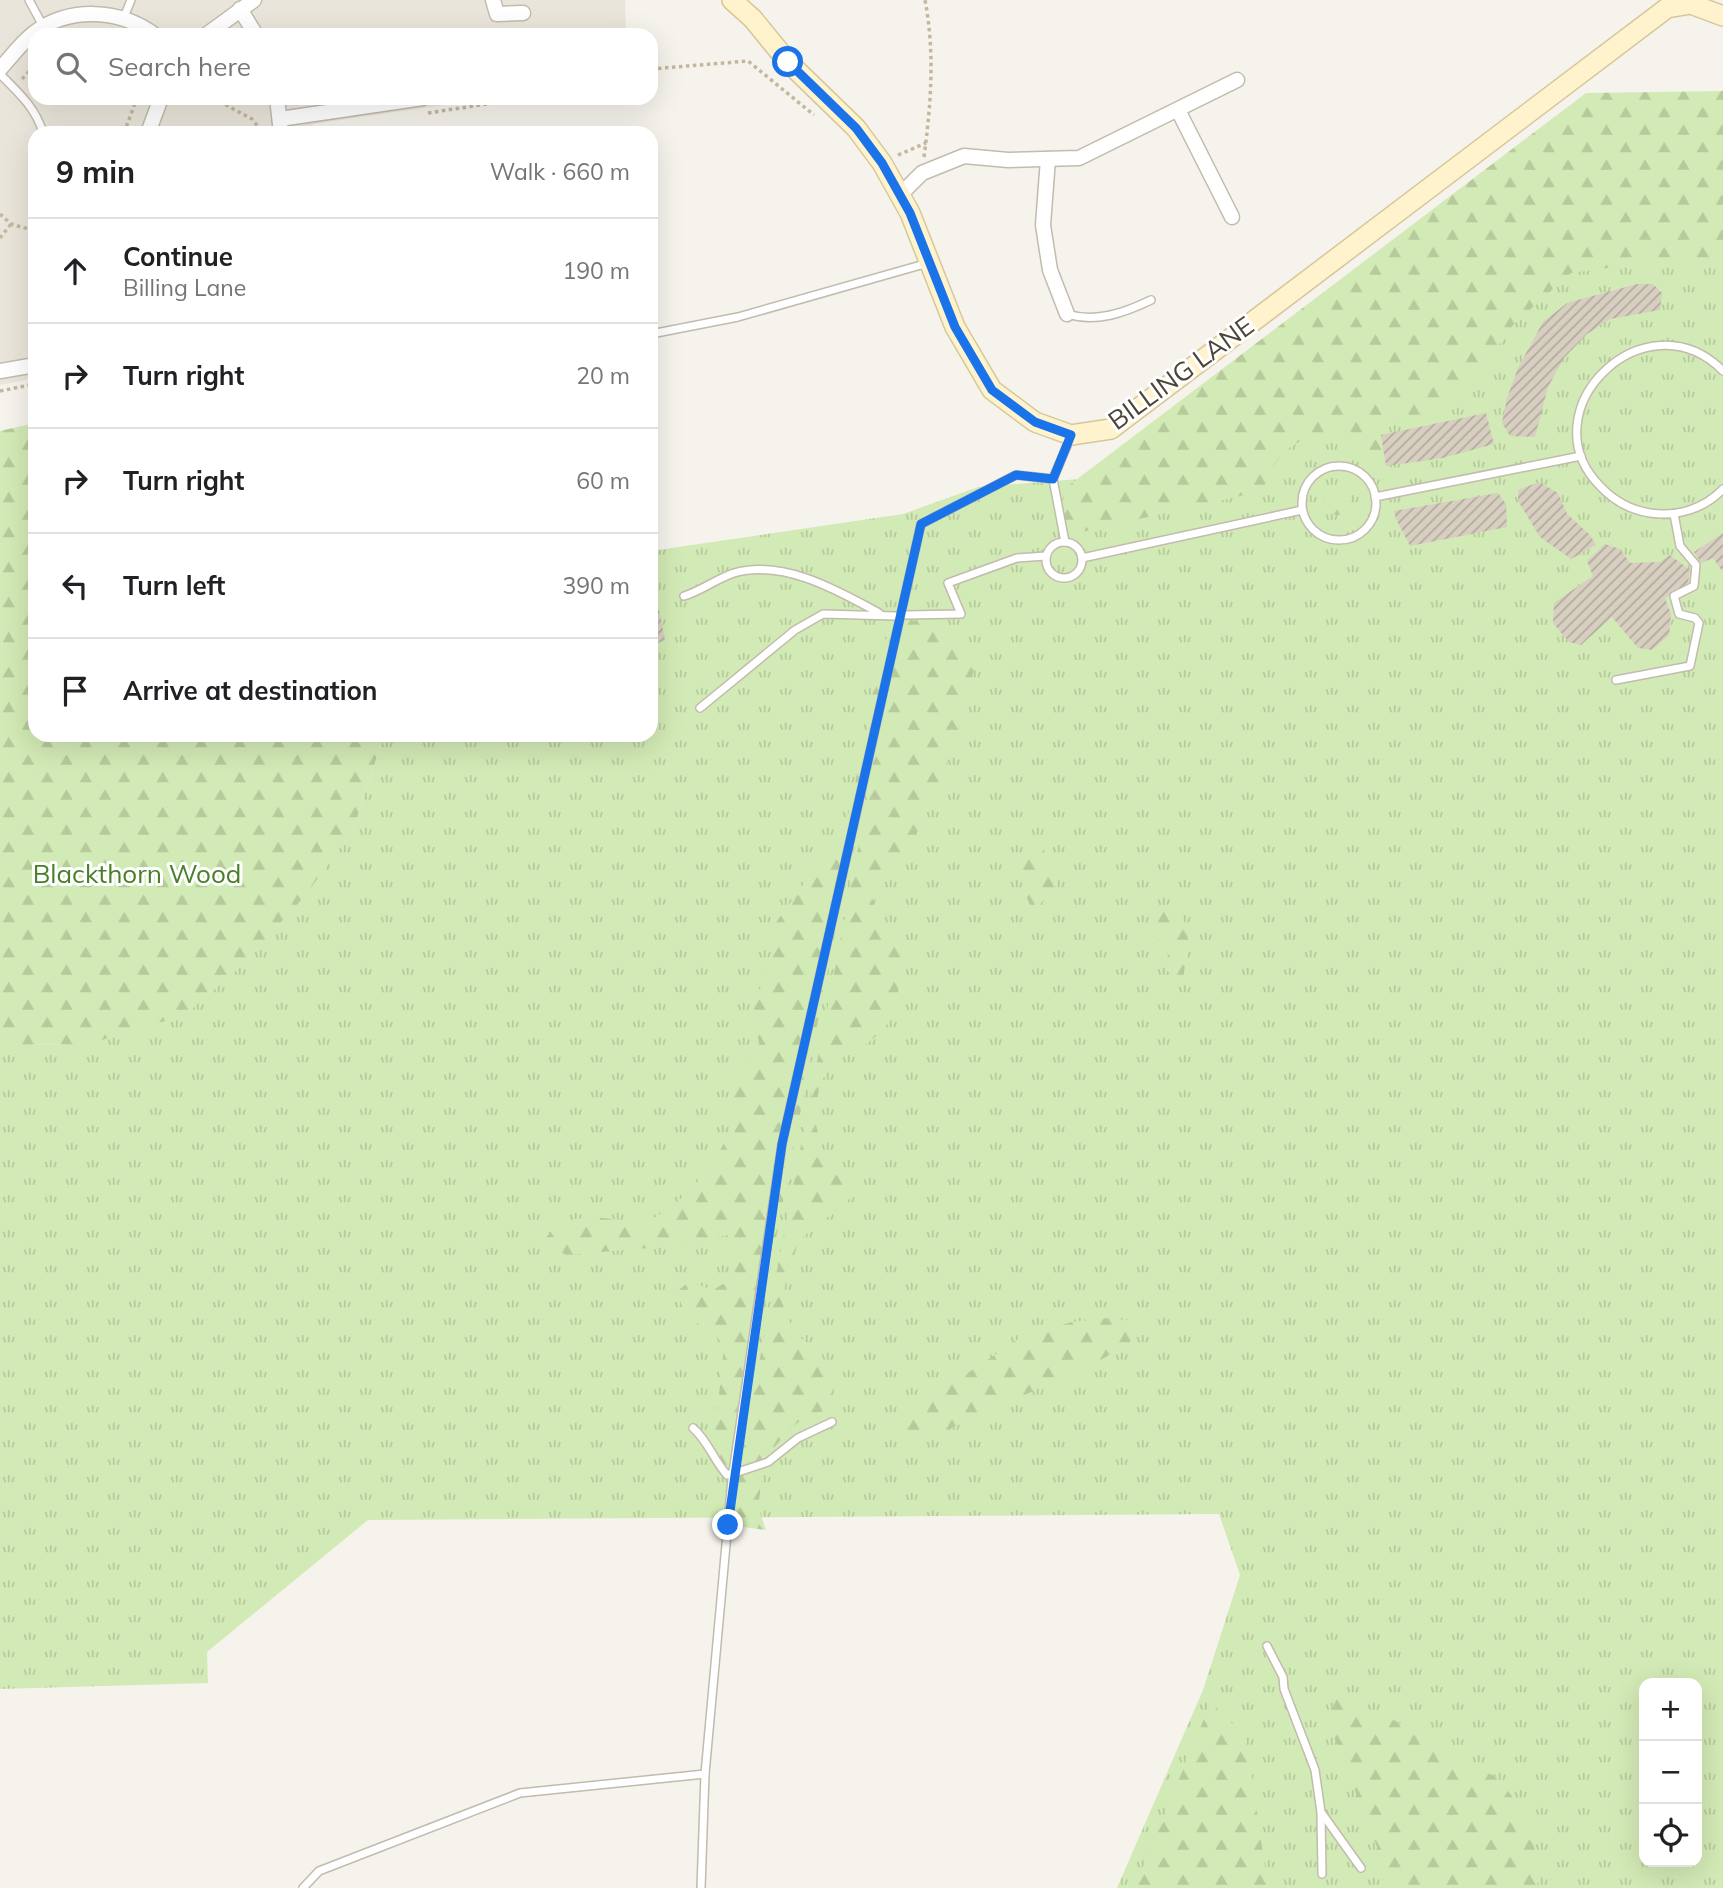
<!DOCTYPE html>
<html lang="en">
<head>
<meta charset="utf-8">
<style>
  :root { --surface:#fff; --page:#f2f2f2; --text:#202124; --muted:#757577; --line:#e0e0e0 }
  body { margin:0; font-family:Mulish,sans-serif; background:var(--page); color:var(--text) }
  .controls { position:absolute; right:21px; bottom:21px; display:grid; overflow:hidden; border-radius:14px; box-shadow:0 7px 28px #0002 }
  .controls button { width:63px; height:63px; display:grid; place-items:center; padding:0; border:0; border-bottom:2px solid var(--line); background:var(--surface); color:var(--text); font:35px sans-serif }
  .stop { position:absolute; width:21px; height:21px; margin:-16px; border:5px solid #1a73e8; border-radius:50%; background:#fff }
  .stop.end { background:#1a73e8; border-color:#fff; box-shadow:0 2px 7px #0008 }
  .list { margin:0; padding:0; list-style:none }
  h2 { display:flex; justify-content:space-between; align-items:center; height:91px; margin:0; padding:0 28px; font-size:30px }
  h2 small { font-size:23px; font-weight:400; color:var(--muted) }
  .list li { display:grid; grid-template-columns:46px 1fr auto; gap:21px; align-items:center; box-sizing:border-box; height:105px; padding:0 28px; border-top:2px solid var(--line) }
  .list b { display:block; font-size:26px; white-space:nowrap }
  .list p { margin:0; font-size:23px; white-space:nowrap; color:var(--muted) }
  .list em { font-size:23px; font-style:normal; color:var(--muted) }
  .icon { flex:none; width:38px; height:38px; fill:none; stroke:currentColor; stroke-width:2; stroke-linecap:round; stroke-linejoin:round }
  .map { position:relative; flex:none; width:1723px; height:1888px; overflow:hidden }
  .search { position:absolute; background:var(--surface); box-shadow:0 7px 28px #0002; left:28px; top:28px; width:630px; height:77px; display:flex; align-items:center; gap:18px; box-sizing:border-box; padding:0 24px; border-radius:21px; color:var(--muted); font-size:26px }
  .panel { position:absolute; background:var(--surface); box-shadow:0 7px 28px #0002; left:28px; top:126px; width:630px; height:616px; border-radius:21px }
  .map>svg:first-child { display:block }
</style>
</head>
<body>
<div class="map">
<svg width="1723" height="1888" viewBox="0 0 1723 1888">
  <defs>
    <pattern id="grass-tufts" width="24" height="20" patternUnits="userSpaceOnUse" patternTransform="scale(1.75)"><rect width="24" height="20" fill="#d2eab5"/><path d="M3 7l-1-3M5 7V3M7 7l1-3M15 17l-1-3M17 17v-4M19 17l1-3" fill="none" stroke="#b6ca9c"/></pattern>
    <pattern id="forest-firs" width="22" height="20" patternUnits="userSpaceOnUse" patternTransform="scale(1.75)"><rect width="22" height="20" fill="#d2eab5"/><path d="M5 1l3.5 6h-7zM16 11l3.5 6h-7z" fill="#b6ca9c"/></pattern>
    <pattern id="building-hatch" width="6" height="6" patternUnits="userSpaceOnUse" patternTransform="scale(1.75)"><rect width="6" height="6" fill="#d8cfc1"/><path d="M-1 1l2-2M0 6l6-6M5 7l2-2" fill="none" stroke="#b1aa9e"/></pattern>
  </defs>
  <rect width="100%" height="100%" fill="#f6f3ec"/>
  <!-- residential -->
  <polygon fill="#eae5da" points="0,0 625,0 626,35 35,35 35,98 490,98 314,124 301,133 35,133 35,378 0,385"/>
  <!-- grass -->
  <path fill="url(#grass-tufts)" fill-rule="evenodd" d="M1723 91V1888H1117L1203 1690 1240 1575 1219 1514 368 1520 207 1652 208 1683 0 1689V1045L88 1044 239 968 303 897 353 830 384 735H651V551L903 514 978 487 1079 479ZM1644 1683H1697V1862H1644Z"/>
  <!-- forest -->
  <g fill="url(#forest-firs)">
    <path d="M1723 91V261L1636 264 1571 273 1514 324 1458 401 1381 427 1389 480H1380C1375 466 1371 450 1360 441 1338 425 1295 437 1280 457 1272 466 1268 480 1262 491L1073 534 1055 522 1068 486 1586 93Z"/>
    <polygon points="35,423 35,735 384,735 353,830 304,897 239,968 185,1015 88,1044 0,1045 0,431"/>
    <circle cx="1337" cy="501" r="14"/>
    <path d="M902 620C945 621 951 627 976 661 957 745 931 831 872 896L877 918 901 948 897 1011 880 1033 865 1045 835 1050 819 1089 814 1118 826 1161 851 1179 854 1191 847 1202 799 1240 781 1299 788 1320 802 1339 817 1350 833 1373 834 1390 830 1410 809 1414 791 1428 765 1458 758 1507 766 1530 728 1525Z"/>
    <path d="M889 627 894 628 732 1466 726 1468 713 1451 724 1347 715 1334 687 1317 676 1292 689 1282 713 1290 733 1278 737 1257 732 1234 684 1245 566 1255 543 1240C549 1235 556 1225 563 1222 576 1217 599 1217 612 1219 620 1220 631 1224 639 1223 674 1219 747 1138 728 1103L734 1077 759 1044 754 1008 777 936 774 925 819 863 840 852Z"/>
    <path d="M1032 842 1041 845 1058 877 1055 889 1039 905H1030C1017 877 1019 868 1032 842Z"/>
    <path d="M1170 907C1197 922 1187 953 1183 979L1176 984 1166 968C1171 951 1166 945 1154 934L1158 911Z"/>
    <polygon points="1109,1318 1133,1321 1137,1336 1122,1348 1093,1364 927,1439 905,1434 900,1415 908,1404 959,1379 1021,1337 1072,1322"/>
    <polygon points="1336,1697 1429,1735 1477,1770 1496,1776 1514,1799 1533,1839 1540,1877 1536,1888 1398,1888 1384,1865 1327,1719"/>
    <polygon points="1211,1702 1246,1738 1268,1888 1134,1888"/>
  </g>
  <!-- building -->
  <g fill="url(#building-hatch)">
    <polygon points="1637,284 1653,284 1662,293 1660,310 1610,319 1587,334 1564,358 1548,387 1535,437 1510,436 1502,423 1507,398 1518,368 1543,322 1567,303"/>
    <polygon points="1486,413 1494,444 1443,458 1386,466 1381,435"/>
    <polygon points="1539,482 1558,493 1567,514 1590,535 1596,545 1571,559 1540,537 1518,501 1518,490"/>
    <polygon points="1498,493 1506,504 1507,527 1410,546 1396,519 1394,511"/>
    <polygon points="1723,533 1723,572 1713,558 1701,563 1694,552"/>
    <polygon points="1605,544 1620,549 1630,563 1660,562 1670,555 1690,570 1688,583 1665,598 1671,614 1669,635 1652,650 1638,648 1612,617 1581,645 1569,642 1553,623 1554,603 1593,576 1587,561"/>
    <polygon points="659,610 665,640 651,646 651,611"/>
  </g>
  <g fill="none" stroke-linecap="round" stroke-linejoin="round">
    <defs>
      <g id="lane">
        <polyline points="29,0 43,26"/>
        <polyline points="124,17 131,0"/>
        <path d="M0 74C18 92 36 108 43 133"/>
        <path d="M1067 314C1096 323 1124 313 1151 300"/>
        <polyline points="651,334 738,317 928,263"/>
        <path d="M1723 371C1645 293 1526 411 1600 486 1614 501 1630 510 1650 513 1677 517 1704 509 1723 489"/>
        <circle cx="1339" cy="503" r="37"/>
        <polyline points="1375,497 1581,456"/>
        <circle cx="1064" cy="560" r="18"/>
        <polyline points="1065,542 1053,479 1071,436"/>
        <polyline points="1082,558 1302,510"/>
        <path d="M684 596C701 591 716 579 734 573 783 559 837 590 879 613"/>
        <polyline points="906,615 961,614 948,583 1017,558 1046,556"/>
        <polyline points="1616,680 1690,666 1699,623 1695,618 1679,614 1674,596 1694,586 1696,565 1680,546 1674,514"/>
        <polyline points="700,708 795,630 823,614 895,616"/>
        <path d="M693 1428C708 1441 713 1459 727 1475L732 1473"/>
        <polyline points="735,1473 768,1462 798,1438 832,1422"/>
        <polyline points="1267,1646 1283,1677 1284,1689 1315,1770 1321,1812 1361,1868"/>
        <polyline points="1321,1813 1322,1874"/>
        <polyline points="303,1888 319,1871 520,1793 705,1774"/>
        <polyline points="701,1888 705,1774 732,1479 782,1144 921,524 1016,475 1053,479"/>
      </g>
      <g id="street">
        <polyline points="493,0 497,14 523,13"/>
        <polyline points="240,9 256,35"/>
        <polyline points="206,35 254,0"/>
        <path d="M0 69C11 57 21 43 34 33 70 6 120 9 155 35"/>
        <polyline points="277,98 281,133"/>
        <polyline points="1178,110 1232,217"/>
        <polyline points="280,119 423,98"/>
        <polyline points="148,133 161,98"/>
        <polyline points="1048,159 1043,225 1050,270 1067,314"/>
        <polyline points="900,195 922,173 964,156 1008,160 1079,158 1237,80"/>
        <polyline points="0,371 35,365"/>
      </g>
      <polyline id="secondary" points="732,0 753,19 788,62 856,128 882,163 910,213 955,327 992,390 1035,422 1071,435 1111,429 1667,8 1691,4 1723,16"/>
    </defs>
    <!-- lane casing -->
    <use href="#lane" stroke="#c2bbae" stroke-width="10"/>
    <!-- street casing -->
    <use href="#street" stroke="#c2bbae" stroke-width="17"/>
    <!-- secondary casing -->
    <use href="#secondary" stroke="#d6c79b" stroke-width="22"/>
    <!-- path -->
    <g stroke="#c4b79f" stroke-width="3.5" stroke-dasharray="3.5 3.5" stroke-linecap="butt">
      <polyline points="651,69 748,61 814,115"/>
      <polyline points="22,79 35,65"/>
      <polyline points="213,98 252,119 263,133"/>
      <polyline points="428,113 526,98"/>
      <polyline points="124,133 137,98"/>
      <polyline points="898,155 926,143"/>
      <path d="M924 157C931 104 935 53 925 0"/>
      <polyline points="0,214 11,224 35,231"/>
      <polyline points="0,238 11,224"/>
      <polyline points="0,391 35,384"/>
    </g>
    <!-- lane -->
    <use href="#lane" stroke="#fff" stroke-width="7"/>
    <!-- street -->
    <use href="#street" stroke="#fff" stroke-width="14"/>
    <!-- secondary -->
    <use href="#secondary" stroke="#fff3cd" stroke-width="19"/>
    <defs>
      <polyline id="lane-bridge" points="732,1473 735,1473"/>
    </defs>
    <!-- lane-bridge casing -->
    <use href="#lane-bridge" stroke="#c2bbae" stroke-width="10" stroke-linecap="butt"/>
    <!-- lane-bridge -->
    <use href="#lane-bridge" stroke="#fff" stroke-width="7"/>
  </g>
  <g fill="none" stroke-linecap="round" stroke-linejoin="round">
    <!-- route -->
    <polyline stroke="#1a73e8" stroke-width="9" points="728,1525 782,1144 921,524 1016,475 1053,479 1071,435 1035,422 992,390 955,327 910,213 882,163 856,128 788,62"/>
  </g>
  <g text-anchor="middle" stroke-width="6" stroke-linejoin="round" paint-order="stroke">
    <!-- street labels -->
    <g font-size="26" fill="#4b4439" stroke="#fff">
      <text transform="translate(1181 373) rotate(-36)" y="9">BILLING LANE</text>
    </g>
    <!-- park labels -->
    <g font-size="26" fill="#4a7f2a" stroke="#fff">
      <text x="137" y="883">Blackthorn Wood</text>
    </g>
  </g>
</svg>
<div class="controls">
<button>+</button>
<button>−</button>
<button><svg class="icon" aria-label="locate" viewBox="0 0 24 24"><circle cx="12" cy="12" r="6"/><path d="M12 2v4M12 18v4M2 12h4M18 12h4"/></svg></button>
</div>
<div class="stop" style="left:788px;top:62px"></div>
<div class="stop end" style="left:728px;top:1525px"></div>
<div class="search"><svg class="icon" aria-label="search" viewBox="0 0 24 24"><circle cx="10" cy="10" r="6"/><path d="M15 15l6 6"/></svg>Search here</div>
<section class="panel">
<h2>9 min<small>Walk · 660 m</small></h2>
<ul class="list">
<li><svg class="icon" aria-label="ahead" viewBox="0 0 24 24"><path d="M12 20V5M6 11l6-6 6 6"/></svg><div><b>Continue</b><p>Billing Lane</p></div><em>190 m</em></li>
<li><svg class="icon" aria-label="right" viewBox="0 0 24 24"><path d="M7 20v-9h11M14 6l5 5-5 5"/></svg><div><b>Turn right</b></div><em>20 m</em></li>
<li><svg class="icon" aria-label="right" viewBox="0 0 24 24"><path d="M7 20v-9h11M14 6l5 5-5 5"/></svg><div><b>Turn right</b></div><em>60 m</em></li>
<li><svg class="icon" aria-label="left" viewBox="0 0 24 24"><path d="M17 20v-9H6M10 6l-5 5 5 5"/></svg><div><b>Turn left</b></div><em>390 m</em></li>
<li><svg class="icon" aria-label="arrive" viewBox="0 0 24 24"><path d="M6 21V4h12l-3 4 3 4H6"/></svg><div><b>Arrive at destination</b></div></li>
</ul>
</section>
</div>
</body>
</html>
